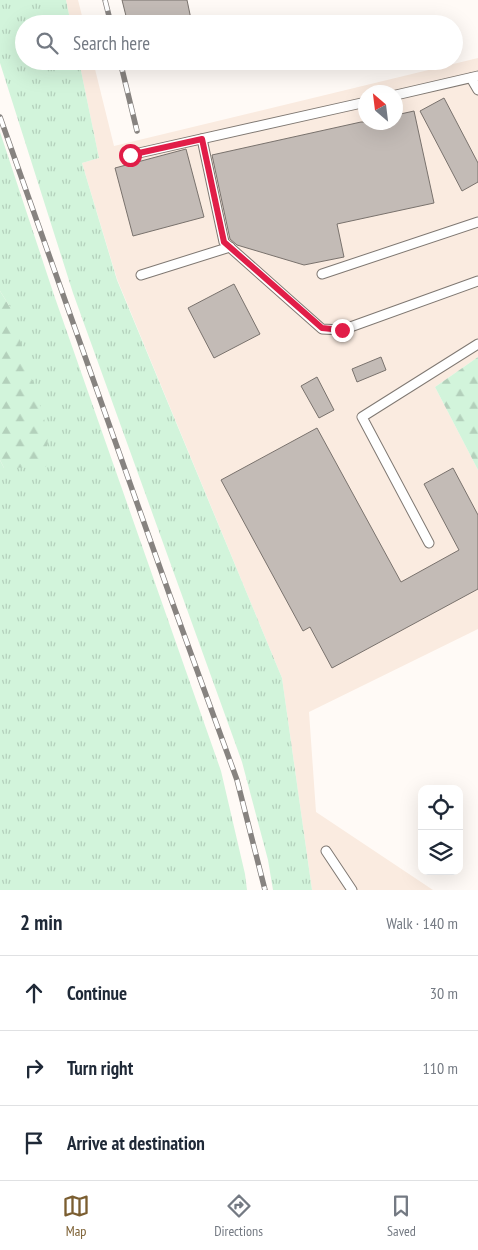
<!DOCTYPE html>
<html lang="en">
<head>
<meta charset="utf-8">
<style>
  :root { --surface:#fff; --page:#f6f6f7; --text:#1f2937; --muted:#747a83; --line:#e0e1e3; --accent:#7b5e31 }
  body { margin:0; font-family:"PT Sans Narrow",sans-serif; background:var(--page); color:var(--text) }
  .controls { position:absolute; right:15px; bottom:15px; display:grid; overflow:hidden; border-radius:10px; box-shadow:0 5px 20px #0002 }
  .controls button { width:45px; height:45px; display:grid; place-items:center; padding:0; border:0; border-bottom:1px solid var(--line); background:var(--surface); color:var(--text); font:25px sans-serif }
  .compass { position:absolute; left:358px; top:85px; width:45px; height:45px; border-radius:50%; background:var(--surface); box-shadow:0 5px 20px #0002; rotate:332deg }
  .stop { position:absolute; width:15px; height:15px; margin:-11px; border:4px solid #e11d48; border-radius:50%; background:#fff }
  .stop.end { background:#e11d48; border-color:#fff; box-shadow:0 1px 5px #0008 }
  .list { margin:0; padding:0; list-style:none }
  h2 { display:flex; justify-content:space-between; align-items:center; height:65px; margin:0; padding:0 20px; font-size:21px }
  h2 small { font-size:16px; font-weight:400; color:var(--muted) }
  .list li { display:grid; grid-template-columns:32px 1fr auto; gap:15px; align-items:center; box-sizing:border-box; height:75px; padding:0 20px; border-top:1px solid var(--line) }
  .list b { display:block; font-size:19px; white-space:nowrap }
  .list em { font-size:16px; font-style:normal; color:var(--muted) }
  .icon { flex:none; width:28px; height:28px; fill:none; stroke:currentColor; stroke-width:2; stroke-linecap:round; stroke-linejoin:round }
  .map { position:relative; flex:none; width:478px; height:890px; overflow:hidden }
  .search { position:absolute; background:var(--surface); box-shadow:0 5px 20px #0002; left:15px; right:15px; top:15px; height:55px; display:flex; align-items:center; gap:12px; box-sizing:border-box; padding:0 18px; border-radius:28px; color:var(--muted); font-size:19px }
  .sheet { height:290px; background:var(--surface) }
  nav { display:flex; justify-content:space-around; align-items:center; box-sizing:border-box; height:70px; border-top:1px solid var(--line); background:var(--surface); font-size:14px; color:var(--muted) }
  nav a { display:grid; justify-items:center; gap:2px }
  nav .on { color:var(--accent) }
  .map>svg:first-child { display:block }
</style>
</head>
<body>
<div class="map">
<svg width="478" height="890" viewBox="0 0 478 890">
  <defs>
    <pattern id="grass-tufts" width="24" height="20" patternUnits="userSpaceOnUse" patternTransform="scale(1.25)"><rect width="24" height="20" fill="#d2f4db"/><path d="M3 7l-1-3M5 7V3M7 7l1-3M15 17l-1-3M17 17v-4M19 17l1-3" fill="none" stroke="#b3d0bb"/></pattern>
    <pattern id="forest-firs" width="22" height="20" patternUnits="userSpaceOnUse" patternTransform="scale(1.25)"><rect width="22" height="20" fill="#d2f4db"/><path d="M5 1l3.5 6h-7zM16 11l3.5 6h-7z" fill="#b3d0bb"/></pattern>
  </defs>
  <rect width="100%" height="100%" fill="#fffaf6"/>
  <!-- built -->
  <g fill="#faebe0" fill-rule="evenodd">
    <polygon points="66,0 78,0 84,24 71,24"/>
    <path d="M478 58V357L435 387 478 470V629L309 712 316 812 433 890H312L282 678 117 279 82 163 99 158 79 61H93L114 146ZM366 92H396V122H366Z"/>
  </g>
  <!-- grass -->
  <g fill="url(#grass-tufts)">
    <polygon points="0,0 66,0 71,24 24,24 24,61 79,61 99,158 82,163 117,280 282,678 312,890 273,890 268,860 242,762 73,293 0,63"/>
    <polygon points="0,132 54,295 221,771 245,874 247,890 0,890 0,460 4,468 10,307 0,291"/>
  </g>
  <!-- forest -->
  <g fill="url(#forest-firs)">
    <polygon points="0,291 10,307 48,432 46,467 4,468 0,460"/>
    <polygon points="478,357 478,470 435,387"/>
  </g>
  <!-- building -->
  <g fill="#c3bbb6" stroke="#79726d">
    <polygon points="122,0 187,0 192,24 128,24"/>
    <polygon points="444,98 478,163 478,182 462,191 420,111"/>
    <polygon points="414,111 434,203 337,224 344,257 304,265 237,245 230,239 212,155 361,122 396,122 396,115"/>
    <polygon points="186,149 204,217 133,236 115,168"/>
    <polygon points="234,284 260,334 214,358 188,308"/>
    <polygon points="381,357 386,370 357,382 352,369"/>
    <polygon points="317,377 334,410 319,418 301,386"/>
    <polygon points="317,428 401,582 459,550 424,484 453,468 478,515 478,589 332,668 310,627 303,631 221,480"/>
  </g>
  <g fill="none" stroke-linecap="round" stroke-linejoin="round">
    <defs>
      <g id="service">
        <polyline points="471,78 478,90"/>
        <polyline points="396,95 478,76"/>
        <polyline points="202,139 224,242 322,329 342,330 478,281"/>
        <polyline points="130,155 366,102"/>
        <polyline points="322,274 478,222"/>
        <polyline points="141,275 230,247"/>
        <polyline points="429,543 362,417 478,344"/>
        <polyline points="326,851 352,890"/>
      </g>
    </defs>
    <!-- service casing -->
    <use href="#service" stroke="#7f7872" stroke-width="11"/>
    <!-- service -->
    <use href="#service" stroke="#fff" stroke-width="9"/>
    <defs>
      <g id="rail">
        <polyline points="105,0 111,24"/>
        <polyline points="120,61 137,131"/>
        <polyline points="0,117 170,596 237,780 265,890"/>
      </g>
    </defs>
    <!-- rail casing -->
    <use href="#rail" stroke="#878380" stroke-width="5.5"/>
    <!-- rail -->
    <use href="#rail" stroke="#fff" stroke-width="4" stroke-dasharray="11" stroke-linecap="butt"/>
  </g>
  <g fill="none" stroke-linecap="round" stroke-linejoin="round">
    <!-- route -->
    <polyline stroke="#e11d48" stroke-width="6" points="130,155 202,139 224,242 322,328 342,330"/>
  </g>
</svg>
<div class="controls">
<button><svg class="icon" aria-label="locate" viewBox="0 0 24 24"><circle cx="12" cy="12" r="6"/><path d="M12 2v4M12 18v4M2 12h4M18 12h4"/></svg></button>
<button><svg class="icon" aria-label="layers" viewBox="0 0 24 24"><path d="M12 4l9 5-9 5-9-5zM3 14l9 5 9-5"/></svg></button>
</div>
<svg class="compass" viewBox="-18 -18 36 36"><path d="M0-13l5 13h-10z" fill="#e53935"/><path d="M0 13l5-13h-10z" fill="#747a83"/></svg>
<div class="stop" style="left:130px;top:155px"></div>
<div class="stop end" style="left:342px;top:330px"></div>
<div class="search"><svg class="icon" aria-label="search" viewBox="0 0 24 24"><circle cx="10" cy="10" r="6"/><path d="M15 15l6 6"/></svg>Search here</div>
</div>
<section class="sheet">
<h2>2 min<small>Walk · 140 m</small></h2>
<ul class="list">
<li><svg class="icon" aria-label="ahead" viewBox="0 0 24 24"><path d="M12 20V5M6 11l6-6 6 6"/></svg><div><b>Continue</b></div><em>30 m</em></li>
<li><svg class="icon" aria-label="right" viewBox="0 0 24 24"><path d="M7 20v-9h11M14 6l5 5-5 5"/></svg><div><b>Turn right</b></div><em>110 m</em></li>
<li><svg class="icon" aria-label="arrive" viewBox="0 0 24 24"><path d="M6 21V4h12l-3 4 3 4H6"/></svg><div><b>Arrive at destination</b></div></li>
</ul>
</section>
<nav>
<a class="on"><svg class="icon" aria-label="map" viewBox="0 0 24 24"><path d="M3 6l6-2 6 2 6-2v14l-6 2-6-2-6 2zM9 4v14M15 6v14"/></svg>Map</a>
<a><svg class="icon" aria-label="directions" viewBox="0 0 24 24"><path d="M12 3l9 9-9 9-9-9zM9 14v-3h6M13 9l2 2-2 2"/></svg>Directions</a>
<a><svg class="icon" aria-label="saved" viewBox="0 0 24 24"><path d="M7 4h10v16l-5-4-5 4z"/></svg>Saved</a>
</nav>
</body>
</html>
